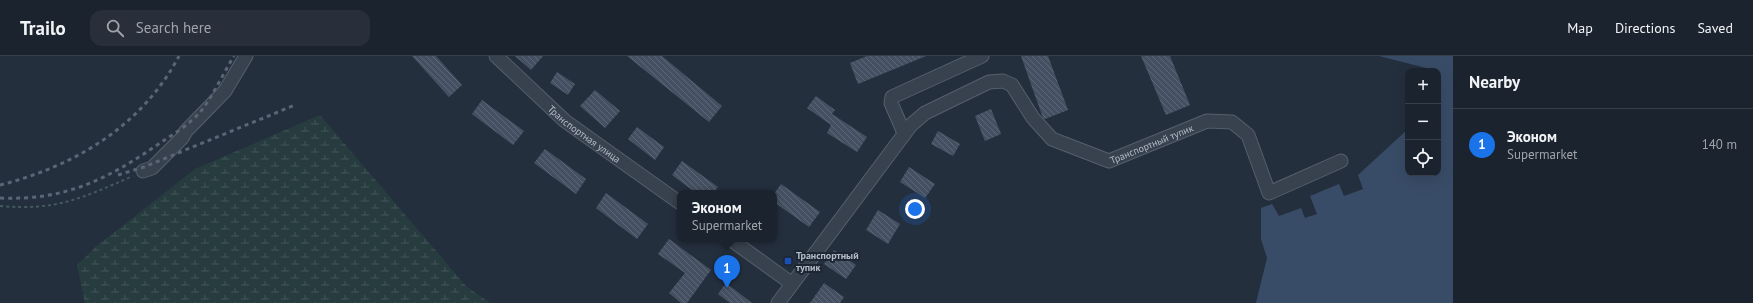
<!DOCTYPE html>
<html lang="en">
<head>
<meta charset="utf-8">
<style>
  :root { --surface:#1b232e; --page:#282f3a; --text:#f1f3f6; --muted:#a0a4aa; --line:#39404a; --accent:#1a73e8 }
  body { margin:0; font-family:"PT Sans",sans-serif; background:var(--page); color:var(--text) }
  .controls { position:absolute; right:12px; top:12px; display:grid; overflow:hidden; border-radius:8px; box-shadow:0 4px 16px #0002 }
  .controls button { width:36px; height:36px; display:grid; place-items:center; padding:0; border:0; border-bottom:1px solid var(--line); background:var(--surface); color:var(--text); font:20px sans-serif }
  .you { position:absolute; left:915px; top:153px; width:14px; height:14px; margin:-10px; border:3px solid #fff; border-radius:50%; background:#1a73e8; box-shadow:0 0 0 6px #1a73e833 }
  .badge { display:grid; place-items:center; width:26px; height:26px; border-radius:50%; background:var(--accent); color:#fff; font-size:13px; font-weight:700 }
  .pin { position:absolute; translate:-50% -33px; filter:drop-shadow(0 1px 2px #0008) }
  .pin::after { content:''; position:absolute; top:21px; width:14px; height:12px; background:inherit; clip-path:polygon(0 0,100% 0,50% 100%) }
  .popup { position:absolute; left:677px; top:134px; width:100px; height:52px; box-sizing:border-box; display:grid; place-content:center; border-radius:8px; background:var(--surface); filter:drop-shadow(0 1px 3px #0005); font-size:13px; white-space:nowrap; color:var(--muted) }
  .popup b { font-size:15px; color:var(--text) }
  .popup::after { content:''; position:absolute; left:50%; top:100%; margin-left:-8px; border:8px solid transparent; border-top-color:var(--surface) }
  .list { margin:0; padding:0; list-style:none }
  h2 { display:flex; justify-content:space-between; align-items:center; height:52px; margin:0; padding:0 16px; font-size:17px }
  h2 small { font-size:13px; font-weight:400; color:var(--muted) }
  .list li { display:grid; grid-template-columns:26px 1fr auto; gap:12px; align-items:center; box-sizing:border-box; height:72px; padding:0 16px; border-top:1px solid var(--line) }
  .list b { display:block; font-size:15px; white-space:nowrap }
  .list p { margin:0; font-size:13px; white-space:nowrap; color:var(--muted) }
  .list em { font-size:13px; font-style:normal; color:var(--muted) }
  .icon { flex:none; width:22px; height:22px; fill:none; stroke:currentColor; stroke-width:2; stroke-linecap:round; stroke-linejoin:round }
  .map { position:relative; flex:none; width:1453px; height:247px; overflow:hidden }
  header { display:flex; align-items:center; gap:24px; box-sizing:border-box; height:56px; padding:0 20px; background:var(--surface); border-bottom:1px solid var(--line) }
  header strong { font-size:19px }
  nav { display:flex; gap:22px; margin-inline-start:auto; font-size:14px }
  .search { width:280px; height:36px; background:var(--page); display:flex; align-items:center; gap:10px; box-sizing:border-box; padding:0 14px; border-radius:12px; color:var(--muted); font-size:15px }
  main { display:flex }
  aside { flex:1; background:var(--surface) }
  .map>svg:first-child { display:block }
</style>
</head>
<body>
<header>
<strong>Trailo</strong>
<div class="search"><svg class="icon" aria-label="search" viewBox="0 0 24 24"><circle cx="10" cy="10" r="6"/><path d="M15 15l6 6"/></svg>Search here</div>
<nav><a>Map</a><a>Directions</a><a>Saved</a></nav>
</header>
<main>
<div class="map">
<svg width="1453" height="247" viewBox="0 0 1453 247">
  <defs>
    <pattern id="wetland-marsh" width="20" height="14" patternUnits="userSpaceOnUse"><rect width="20" height="14" fill="#263c3f"/><path d="M1 5h8M5 5V1M11 12h8M15 12V8" fill="none" stroke="#435659"/></pattern>
    <pattern id="building-back-hatch" width="6" height="6" patternUnits="userSpaceOnUse"><rect width="6" height="6" fill="#455162"/><path d="M-1 5l2 2M0 0l6 6M5-1l2 2" fill="none" stroke="#5d6877"/></pattern>
  </defs>
  <rect width="100%" height="100%" fill="#242f3e"/>
  <!-- wetland -->
  <polygon fill="url(#wetland-marsh)" points="320,59 466,230 490,247 85,247 77,209 98,189 195,113"/>
  <!-- water -->
  <polygon fill="#394c67" points="1379,0 1453,0 1453,247 1256,247 1267,202 1261,183 1261,152 1272,148 1279,160 1301,152 1305,162 1317,158 1310,140 1339,128 1344,140 1363,133 1358,119 1408,73 1408,117 1438,117 1438,15"/>
  <!-- building -->
  <g fill="url(#building-back-hatch)">
    <polygon points="412,0 436,0 462,29 449,41"/>
    <polygon points="515,0 543,0 531,14"/>
    <polygon points="627,0 662,0 722,50 709,66"/>
    <polygon points="867,0 926,0 858,28 850,7"/>
    <polygon points="1021,0 1048,0 1068,54 1045,63 1043,62"/>
    <polygon points="1141,0 1170,0 1190,49 1166,59"/>
    <polygon points="557,16 575,28 568,39 550,27"/>
    <polygon points="595,34 620,55 605,72 580,50"/>
    <polygon points="816,40 835,54 832,58 867,81 857,96 827,77 831,69 807,52"/>
    <polygon points="482,44 524,75 513,89 472,58"/>
    <polygon points="991,53 1001,78 985,85 975,60"/>
    <polygon points="637,71 664,91 655,104 628,83"/>
    <polygon points="938,75 960,88 953,100 931,88"/>
    <polygon points="545,93 586,123 576,138 534,107"/>
    <polygon points="682,105 718,131 713,137 696,137 672,119"/>
    <polygon points="909,111 935,128 925,142 900,126"/>
    <polygon points="781,128 820,156 809,171 774,146 774,138"/>
    <polygon points="606,137 648,168 637,183 596,152"/>
    <polygon points="878,154 900,168 888,188 866,174"/>
    <polygon points="669,183 711,214 687,247 681,247 669,237 685,217 658,198"/>
    <polygon points="834,194 856,209 846,223 824,208"/>
    <polygon points="726,227 752,247 730,247 718,238"/>
    <polygon points="824,227 844,241 840,247 810,247"/>
  </g>
  <g fill="none" stroke-linecap="round" stroke-linejoin="round">
    <defs>
      <g id="minor">
        <path id="s1" d="M496 0 565 65 680 147"/>
        <polyline points="904,77 891,47 892,41 982,0"/>
        <polyline points="143,115 152,112 182,82 186,75 225,35 246,0"/>
        <polyline points="730,183 791,227"/>
        <path id="s2" d="M778 247 911 69 925 57 989 26 1003 25 1012 29 1033 62 1052 83 1109 105 1207 65 1232 66 1248 79 1269 137 1341 105"/>
      </g>
    </defs>
    <!-- minor casing -->
    <use href="#minor" stroke="#565f6c" stroke-width="15"/>
    <!-- path -->
    <path stroke="#44595c" stroke-width="2" stroke-dasharray="3 3" stroke-linecap="butt" d="M0 150C57 155 82 142 133 120"/>
    <!-- minor -->
    <use href="#minor" stroke="#38414e" stroke-width="13"/>
    <!-- rail -->
    <g stroke="#5a6575" stroke-width="3" stroke-dasharray="4 4" stroke-linecap="butt">
      <polyline points="118,119 144,111 295,49"/>
      <path d="M0 129C75 110 142 70 179 0"/>
      <path d="M0 142C65 145 108 123 160 87 174 78 191 67 201 55 214 38 223 18 234 0"/>
    </g>
  </g>
  <!-- markers -->
  <rect fill="#1a4fb4" stroke="#1d2633" stroke-width="1.5" x="784" y="201" width="8" height="8" rx="2"/>
  <g text-anchor="middle" stroke-width="4" stroke-linejoin="round" paint-order="stroke">
    <!-- street labels -->
    <g font-size="10" fill="#b4bcc9" stroke="#1d2633">
      <text dy="4" stroke="none"><textPath href="#s1" startOffset="118">Транспортная улица</textPath></text>
      <text dy="4" stroke="none"><textPath href="#s2" startOffset="510">Транспортный тупик</textPath></text>
    </g>
    <!-- poi labels -->
    <g font-size="10" font-weight="bold" fill="#b4bcc9" stroke="#1d2633" text-anchor="start">
      <text x="796" y="203">Транспортный<tspan x="796" dy="12">тупик</tspan></text>
    </g>
  </g>
</svg>
<div class="controls">
<button>+</button>
<button>−</button>
<button><svg class="icon" aria-label="locate" viewBox="0 0 24 24"><circle cx="12" cy="12" r="6"/><path d="M12 2v4M12 18v4M2 12h4M18 12h4"/></svg></button>
</div>
<div class="you"></div>
<div class="pin badge" style="left:727px;top:232px">1</div>
<div class="popup"><b>Эконом</b>Supermarket</div>
</div>
<aside>
<h2>Nearby<small></small></h2>
<ul class="list">
<li><span class="badge">1</span><div><b>Эконом</b><p>Supermarket</p></div><em>140 m</em></li>
</ul>
</aside>
</main>
</body>
</html>
